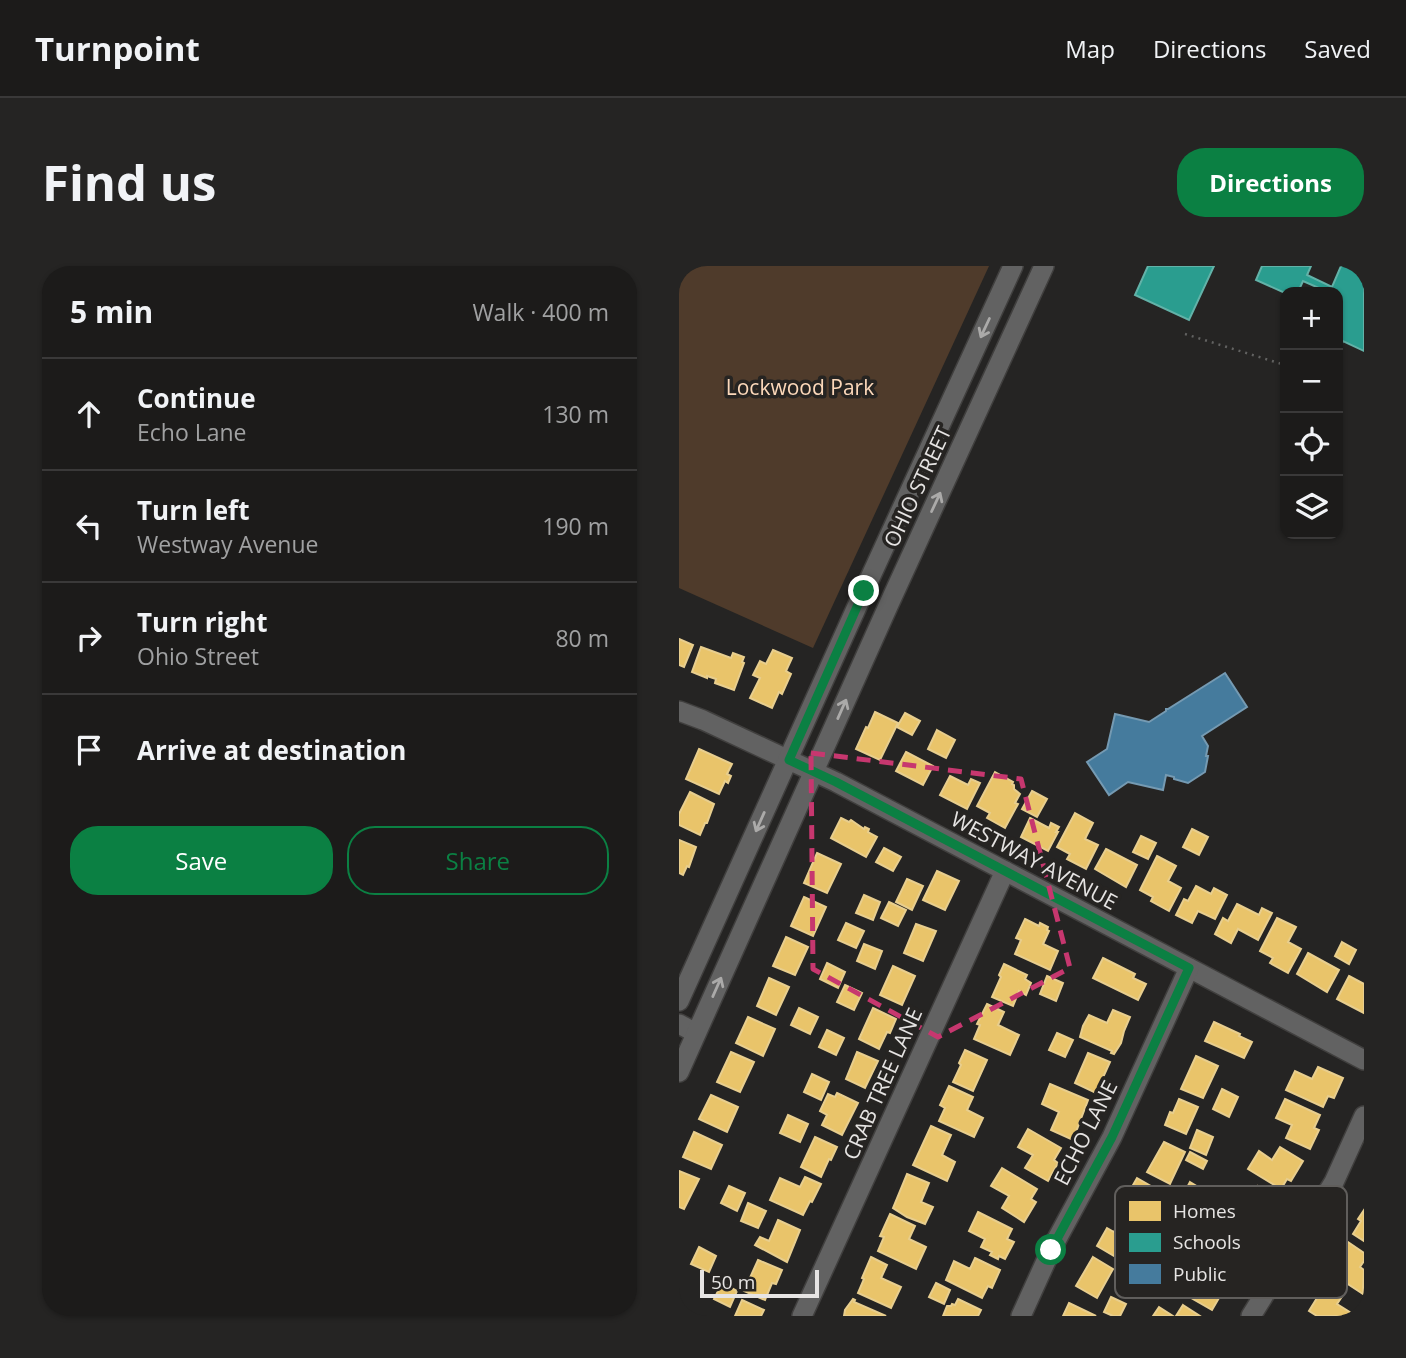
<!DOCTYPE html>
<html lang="en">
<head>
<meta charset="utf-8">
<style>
  :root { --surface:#1c1b1a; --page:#252423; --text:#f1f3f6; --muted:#a0a1a2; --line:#3a3939; --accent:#0b8043 }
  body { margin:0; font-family:"Open Sans",sans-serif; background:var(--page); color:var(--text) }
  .controls { position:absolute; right:21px; top:21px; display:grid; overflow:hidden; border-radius:14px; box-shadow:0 2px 5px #0004 }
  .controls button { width:63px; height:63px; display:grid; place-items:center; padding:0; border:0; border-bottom:2px solid var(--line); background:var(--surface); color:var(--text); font:35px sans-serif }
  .scale { position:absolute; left:21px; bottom:18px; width:119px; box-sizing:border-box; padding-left:7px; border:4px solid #e6e4e3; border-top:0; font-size:19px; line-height:24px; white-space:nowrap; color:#e6e4e3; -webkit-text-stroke:5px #262422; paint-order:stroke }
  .stop { position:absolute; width:21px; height:21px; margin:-16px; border:5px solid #0b8043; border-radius:50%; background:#fff }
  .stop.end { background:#0b8043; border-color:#fff; box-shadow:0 2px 7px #0008 }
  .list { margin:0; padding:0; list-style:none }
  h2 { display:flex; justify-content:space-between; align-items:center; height:91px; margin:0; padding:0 28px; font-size:30px }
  h2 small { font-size:23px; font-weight:400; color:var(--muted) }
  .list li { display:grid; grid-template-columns:46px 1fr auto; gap:21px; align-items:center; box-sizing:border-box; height:112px; padding:0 28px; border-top:2px solid var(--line) }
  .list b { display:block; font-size:26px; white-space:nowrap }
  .list p { margin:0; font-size:23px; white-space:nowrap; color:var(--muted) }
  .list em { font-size:23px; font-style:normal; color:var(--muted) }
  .actions { display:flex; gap:14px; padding:21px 28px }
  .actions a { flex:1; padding:16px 0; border:2px solid var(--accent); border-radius:28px; text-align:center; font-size:24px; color:var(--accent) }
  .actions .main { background:var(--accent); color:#fff }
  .icon { flex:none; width:38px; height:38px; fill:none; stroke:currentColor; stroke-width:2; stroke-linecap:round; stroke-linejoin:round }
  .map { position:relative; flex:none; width:685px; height:1050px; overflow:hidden; border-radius:28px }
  header { display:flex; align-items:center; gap:42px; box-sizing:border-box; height:98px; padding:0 35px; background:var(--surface); border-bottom:2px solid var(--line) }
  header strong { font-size:33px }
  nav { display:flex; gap:38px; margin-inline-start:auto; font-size:24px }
  .intro { display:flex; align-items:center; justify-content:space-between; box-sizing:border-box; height:168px; padding:0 42px }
  h1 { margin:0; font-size:49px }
  .button { padding:18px 32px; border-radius:28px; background:var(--accent); color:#fff; font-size:24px; font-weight:700 }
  main { display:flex; gap:42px; padding:0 42px }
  aside { flex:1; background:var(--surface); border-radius:28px; box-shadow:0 2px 5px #0004 }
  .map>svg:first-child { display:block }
</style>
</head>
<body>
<header>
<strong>Turnpoint</strong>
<nav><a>Map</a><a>Directions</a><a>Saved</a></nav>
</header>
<div class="intro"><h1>Find us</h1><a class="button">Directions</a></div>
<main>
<aside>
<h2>5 min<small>Walk · 400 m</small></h2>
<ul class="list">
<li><svg class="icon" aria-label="ahead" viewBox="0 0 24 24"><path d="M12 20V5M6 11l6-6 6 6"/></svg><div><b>Continue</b><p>Echo Lane</p></div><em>130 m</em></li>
<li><svg class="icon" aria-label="left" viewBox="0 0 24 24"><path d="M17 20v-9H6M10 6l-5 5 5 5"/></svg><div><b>Turn left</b><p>Westway Avenue</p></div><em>190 m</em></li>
<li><svg class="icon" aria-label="right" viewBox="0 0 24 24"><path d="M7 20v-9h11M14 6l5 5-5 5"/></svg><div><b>Turn right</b><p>Ohio Street</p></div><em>80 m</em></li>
<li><svg class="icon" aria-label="arrive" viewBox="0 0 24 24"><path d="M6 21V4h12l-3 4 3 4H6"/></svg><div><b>Arrive at destination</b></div></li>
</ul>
<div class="actions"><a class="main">Save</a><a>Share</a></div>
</aside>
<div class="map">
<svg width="685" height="1050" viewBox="0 0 685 1050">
  <rect width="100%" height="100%" fill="#252423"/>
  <!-- green -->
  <polygon fill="#4f3b2b" points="0,0 310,0 134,382 0,322"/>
  <!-- homes -->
  <g fill="#e9c46a" stroke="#e8ce8e" stroke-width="2">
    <polygon points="0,373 14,379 5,401 0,399"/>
    <polygon points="22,381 52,392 54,387 65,391 63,396 65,397 55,424 36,417 37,413 28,410 28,412 13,406"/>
    <polygon points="94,384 113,392 107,405 112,408 103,428 100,426 93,442 71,432 81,412 74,409 81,395 87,398"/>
    <polygon points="196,446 219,457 201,494 177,483 187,461 189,462"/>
    <polygon points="226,447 241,455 233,469 218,461"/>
    <polygon points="258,464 276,474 267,492 249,483"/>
    <polygon points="20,483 53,498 48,508 52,510 49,517 46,515 40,528 7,513"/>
    <polygon points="227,486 254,500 244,519 217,505"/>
    <polygon points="316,506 334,516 333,518 335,519 335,523 341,528 336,537 339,538 326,562 308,552 311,547 298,540"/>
    <polygon points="271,510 289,519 292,513 301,517 288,543 261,529"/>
    <polygon points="353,525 368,533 358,551 343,543"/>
    <polygon points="11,526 35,538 28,557 26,557 21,569 0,559 0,548"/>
    <polygon points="396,547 414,557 406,573 419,579 407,603 388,593 391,588 378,581"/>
    <polygon points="162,552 170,556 172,554 185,563 186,561 190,563 189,566 198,571 187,591 152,572"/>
    <polygon points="351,552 370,562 372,557 380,561 377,566 379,566 369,585 342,571"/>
    <polygon points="513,563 529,571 520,589 504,581"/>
    <polygon points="462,570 477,577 469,593 454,586"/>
    <polygon points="0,574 17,581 10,601 8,600 4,609 0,607"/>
    <polygon points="205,582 222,591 214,605 197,596"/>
    <polygon points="427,583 458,599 447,621 416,603"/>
    <polygon points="138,587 162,598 148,627 125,617"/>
    <polygon points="478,590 497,600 489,615 502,622 490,645 472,635 474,631 461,624"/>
    <polygon points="258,605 280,615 266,644 244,634"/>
    <polygon points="228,613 244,620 233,644 217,636"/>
    <polygon points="517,620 532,628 535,622 548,629 536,653 519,645 513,657 497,649 505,633 509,635"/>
    <polygon points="185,629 201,636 194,654 177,647"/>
    <polygon points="125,631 147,641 134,670 112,660"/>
    <polygon points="210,636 227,644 219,660 202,652"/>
    <polygon points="558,638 580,649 583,642 593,647 579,674 559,663 552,677 536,668 544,652 549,655"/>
    <polygon points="598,652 617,661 609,676 622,683 609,707 591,697 594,692 581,685"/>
    <polygon points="346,653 360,660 361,657 369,661 368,664 370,665 364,678 379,685 371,704 336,688 342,674 337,672"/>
    <polygon points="167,657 185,665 177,682 159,674"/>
    <polygon points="237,658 257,665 244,695 225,687"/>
    <polygon points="107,671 129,681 116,709 94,700"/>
    <polygon points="663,676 677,684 670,698 656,690"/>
    <polygon points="185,678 203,685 196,703 178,695"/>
    <polygon points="629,687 660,704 648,726 618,708"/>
    <polygon points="424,692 456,708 454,712 467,718 459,734 414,712"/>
    <polygon points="148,697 166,706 159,722 141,713"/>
    <polygon points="325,698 348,709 346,713 352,717 347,729 340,725 334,740 313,731 322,711 320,709"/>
    <polygon points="214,700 236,710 223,739 201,729"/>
    <polygon points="368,710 384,717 377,735 361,728"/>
    <polygon points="670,710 685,718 685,747 658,733"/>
    <polygon points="90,712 110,721 97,749 78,740"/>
    <polygon points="166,719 183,727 175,744 158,736"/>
    <polygon points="308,738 325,746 319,759 340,769 331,789 295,773 301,759 298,758"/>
    <polygon points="120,742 139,751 131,768 112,759"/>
    <polygon points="194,742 217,753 211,767 208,766 200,783 180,773"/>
    <polygon points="434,744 451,751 445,765 442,777 435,788 432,787 433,785 401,771 404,760 410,749 428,757"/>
    <polygon points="69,751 96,763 84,790 57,777"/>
    <polygon points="535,756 561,768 560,770 573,776 565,792 526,775"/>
    <polygon points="148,764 165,772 157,789 140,781"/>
    <polygon points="378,767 394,774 386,791 370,784"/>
    <polygon points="286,784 308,794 294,825 274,816 282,799 280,797"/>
    <polygon points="52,786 75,796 61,826 38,816"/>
    <polygon points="178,786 199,795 186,822 167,813"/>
    <polygon points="409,787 431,796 417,827 396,817"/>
    <polygon points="517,790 539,800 524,832 502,823"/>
    <polygon points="639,801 664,812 655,832 649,830 644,841 607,824 616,805 633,813"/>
    <polygon points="133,808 150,816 142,834 125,826"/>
    <polygon points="371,818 409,834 394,874 372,864 380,846 363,838"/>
    <polygon points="270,820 294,831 288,844 304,852 295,871 260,855 266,842 261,839"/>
    <polygon points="543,823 559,831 550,851 534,843"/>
    <polygon points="158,827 179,837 163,869 143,859 148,849 141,845 149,828 156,831"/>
    <polygon points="32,829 59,841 48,866 20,853"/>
    <polygon points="500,833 519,841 507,868 486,859 491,846 494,847"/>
    <polygon points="606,833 641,849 635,862 640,864 631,883 607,872 613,859 597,852"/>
    <polygon points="109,849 129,858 121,876 101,867"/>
    <polygon points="252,860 272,869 263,889 276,896 268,915 234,899"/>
    <polygon points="349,863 382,882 375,894 379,897 369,915 346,902 354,889 339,881"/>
    <polygon points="518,864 534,871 527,889 511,882"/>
    <polygon points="15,866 43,879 32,903 4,891"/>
    <polygon points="136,871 158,881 152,894 150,893 142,911 122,901"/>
    <polygon points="485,876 506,886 491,918 468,906"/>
    <polygon points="601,881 624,895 612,915 608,913 602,923 569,903 580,885 593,894"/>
    <polygon points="511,886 528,895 524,903 507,894"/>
    <polygon points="323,902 358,923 352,933 357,936 345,956 323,942 330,930 312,920"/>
    <polygon points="0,905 20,913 5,943 0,941"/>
    <polygon points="228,908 250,917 242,936 254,941 246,958 228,951 214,942"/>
    <polygon points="126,911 142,918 133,936 131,935 124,949 91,934 101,912 121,921"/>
    <polygon points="458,912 479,924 462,954 441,942"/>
    <polygon points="511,916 526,925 517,941 502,933"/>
    <polygon points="50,920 66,927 58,945 42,937"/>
    <polygon points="579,920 600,934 589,952 585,949 577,961 545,941 556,923 571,932"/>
    <polygon points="69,937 87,945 79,962 62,955"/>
    <polygon points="685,944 685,975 674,968 682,955 679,953"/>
    <polygon points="299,946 333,963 328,973 335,976 326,993 320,990 319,993 311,989 313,986 302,981 306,973 290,965"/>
    <polygon points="211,948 236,960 230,973 247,981 237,1003 199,985 205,971 201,970"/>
    <polygon points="99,954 121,964 108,996 76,979 81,971 90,975"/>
    <polygon points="441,955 473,973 463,991 448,982 442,994 418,980 428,962 435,966"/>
    <polygon points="666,974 685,987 685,995 681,1001 685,1004 684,1028 652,1007 660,995 655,992"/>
    <polygon points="20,981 37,990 30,1006 12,998"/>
    <polygon points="192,991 208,999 202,1012 222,1021 212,1042 179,1027 185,1013 183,1012"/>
    <polygon points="414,991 434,1003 418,1032 397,1020"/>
    <polygon points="296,992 321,1004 313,1022 309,1020 303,1032 267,1014 275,995 291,1003"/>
    <polygon points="79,994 103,1004 97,1018 93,1017 86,1034 65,1025"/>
    <polygon points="535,998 554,1008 533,1044 495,1022 506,1002 526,1014"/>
    <polygon points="643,1012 666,1026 658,1038 674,1048 673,1050 638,1050 630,1045 638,1032 632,1029"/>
    <polygon points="43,1017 58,1025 51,1041 35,1033"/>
    <polygon points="257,1017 271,1024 265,1038 250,1031"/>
    <polygon points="432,1031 447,1038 441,1050 434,1050 425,1046"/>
    <polygon points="174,1033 176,1034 175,1036 207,1050 165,1050 166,1044"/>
    <polygon points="279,1033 302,1044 299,1050 264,1050 268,1040 272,1040 273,1038 276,1039"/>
    <polygon points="63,1034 85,1044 82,1050 56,1050"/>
    <polygon points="390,1037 417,1050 384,1050"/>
    <polygon points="504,1039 521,1050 497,1050"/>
    <polygon points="480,1041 494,1050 474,1050"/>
  </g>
  <!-- schools -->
  <g fill="#2a9d8f" stroke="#62b2a8" stroke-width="2">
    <polygon points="469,0 535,0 510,54 456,29"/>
    <polygon points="583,0 632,0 628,9 653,21 662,0 685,0 685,85 664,75 662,80 659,79 659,26 649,26 624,15 619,26 606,27 577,14"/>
  </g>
  <!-- public -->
  <polygon fill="#457b9d" stroke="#759ab2" stroke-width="2" points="546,407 568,441 523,470 529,480 527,490 529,490 526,506 509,517 495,513 495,511 487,509 484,524 449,516 430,529 408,496 428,483 436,448 470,456 487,445 487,443 489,443"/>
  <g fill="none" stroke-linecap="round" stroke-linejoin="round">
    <defs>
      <g id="minor">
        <polyline points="0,445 24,454 157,516 685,794"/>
        <polyline points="0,735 185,325 334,0"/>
        <polyline points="0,758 17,767"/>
        <polyline points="0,806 210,338 365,0"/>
        <polyline points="123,1050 326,605"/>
        <polyline points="342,1050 372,984 433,871 510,702"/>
        <polyline points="572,1050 655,916 685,850"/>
      </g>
    </defs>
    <!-- minor casing -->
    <use href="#minor" stroke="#403f3e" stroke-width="22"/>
    <!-- path -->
    <polyline stroke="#626261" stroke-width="2.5" stroke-dasharray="2 5" stroke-linecap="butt" points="506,68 606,99"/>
    <!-- minor -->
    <use href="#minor" stroke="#626262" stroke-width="19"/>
  </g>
  <!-- one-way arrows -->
  <defs><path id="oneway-shaft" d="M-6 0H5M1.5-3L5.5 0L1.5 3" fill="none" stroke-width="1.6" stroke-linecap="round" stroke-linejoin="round" transform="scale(1.75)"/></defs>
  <g stroke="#abaaa9">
    <use href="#oneway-shaft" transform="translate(306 62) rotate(115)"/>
    <use href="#oneway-shaft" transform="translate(257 236) rotate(-65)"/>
    <use href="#oneway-shaft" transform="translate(163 443) rotate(-66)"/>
    <use href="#oneway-shaft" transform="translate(81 556) rotate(114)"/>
    <use href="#oneway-shaft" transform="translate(38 721) rotate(-66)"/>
  </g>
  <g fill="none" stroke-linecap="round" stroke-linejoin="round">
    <!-- route -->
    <polyline stroke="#0b8043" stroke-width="9" points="185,325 110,494 157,516 510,702 433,871 372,984"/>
  </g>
  <!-- marked area -->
  <path fill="none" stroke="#c7376f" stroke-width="5" stroke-dasharray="14 9" stroke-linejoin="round" d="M132 487 342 513 391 702 259 771 134 703Z"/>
  <g text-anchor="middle" stroke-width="7" stroke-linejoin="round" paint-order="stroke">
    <!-- park labels -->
    <g font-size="21" fill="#fcd8ba" stroke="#262422">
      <text x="121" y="129">Lockwood Park</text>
    </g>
    <!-- street labels -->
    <g font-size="21" fill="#e6e4e3" stroke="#262422">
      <text transform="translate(239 221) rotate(-65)" y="7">OHIO STREET</text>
      <text transform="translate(355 595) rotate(28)" y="7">WESTWAY AVENUE</text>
      <text transform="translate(204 818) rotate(-66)" y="7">CRAB TREE LANE</text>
      <text transform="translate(407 867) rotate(-63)" y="7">ECHO LANE</text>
    </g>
  </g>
  <!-- legend -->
  <rect x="436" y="920" width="232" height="112" rx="10" fill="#262422" stroke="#605e5c" stroke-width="2"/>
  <rect x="450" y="935" width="32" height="20" fill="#e9c46a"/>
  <rect x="450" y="967" width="32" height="19" fill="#2a9d8f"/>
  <rect x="450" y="998" width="32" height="20" fill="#457b9d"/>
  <g font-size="19" fill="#e6e4e3">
    <text x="494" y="952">Homes</text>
    <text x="494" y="983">Schools</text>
    <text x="494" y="1015">Public</text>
  </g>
</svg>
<div class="controls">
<button>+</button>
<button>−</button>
<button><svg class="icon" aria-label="locate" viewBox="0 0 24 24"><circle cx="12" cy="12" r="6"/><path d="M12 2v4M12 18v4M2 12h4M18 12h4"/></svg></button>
<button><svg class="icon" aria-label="layers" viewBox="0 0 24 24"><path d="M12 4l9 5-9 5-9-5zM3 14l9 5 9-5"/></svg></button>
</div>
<div class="scale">50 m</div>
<div class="stop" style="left:372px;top:984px"></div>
<div class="stop end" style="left:185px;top:325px"></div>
</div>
</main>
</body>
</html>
